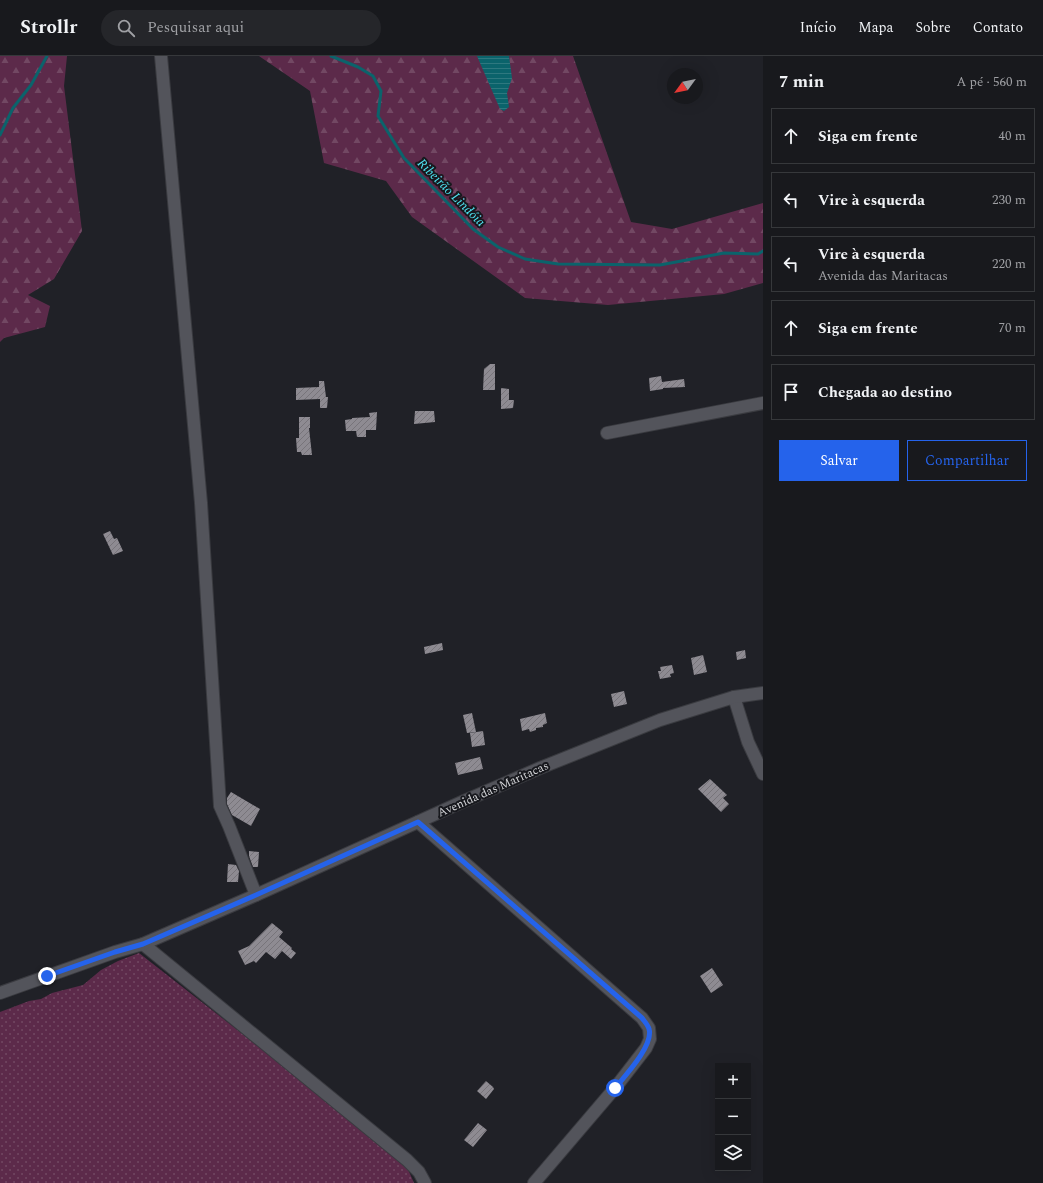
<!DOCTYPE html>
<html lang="pt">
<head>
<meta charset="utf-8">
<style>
  :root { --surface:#18191d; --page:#25262a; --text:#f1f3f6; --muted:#9fa0a4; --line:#36383b; --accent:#2563eb }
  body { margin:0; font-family:Spectral,serif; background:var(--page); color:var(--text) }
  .controls { position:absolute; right:12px; bottom:12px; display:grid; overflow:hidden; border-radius:0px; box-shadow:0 4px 16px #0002 }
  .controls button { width:36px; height:36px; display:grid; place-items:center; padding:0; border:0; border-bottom:1px solid var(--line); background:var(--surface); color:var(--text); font:20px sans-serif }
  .compass { position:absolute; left:667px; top:12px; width:36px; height:36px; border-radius:50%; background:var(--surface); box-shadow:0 4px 16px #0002; rotate:237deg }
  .stop { position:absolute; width:12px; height:12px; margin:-9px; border:3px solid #2563eb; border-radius:50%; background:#fff }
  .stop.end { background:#2563eb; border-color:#fff; box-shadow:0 1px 4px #0008 }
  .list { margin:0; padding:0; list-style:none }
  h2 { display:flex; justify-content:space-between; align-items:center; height:52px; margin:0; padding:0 16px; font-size:17px }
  h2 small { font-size:13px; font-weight:400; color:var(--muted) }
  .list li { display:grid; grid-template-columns:26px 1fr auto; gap:12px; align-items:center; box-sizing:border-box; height:56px; margin:0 8px 8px; padding:0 8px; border:1px solid var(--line); border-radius:0px }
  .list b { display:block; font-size:15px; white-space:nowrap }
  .list p { margin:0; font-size:13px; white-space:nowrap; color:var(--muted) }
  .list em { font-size:13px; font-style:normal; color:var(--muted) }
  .actions { display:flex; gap:8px; padding:12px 16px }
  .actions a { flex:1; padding:9px 0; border:1px solid var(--accent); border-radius:0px; text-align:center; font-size:14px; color:var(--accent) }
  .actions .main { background:var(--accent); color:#fff }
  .icon { flex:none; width:22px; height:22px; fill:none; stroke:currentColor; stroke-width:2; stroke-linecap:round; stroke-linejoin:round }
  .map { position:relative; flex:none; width:763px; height:1127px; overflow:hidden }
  header { display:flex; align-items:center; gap:24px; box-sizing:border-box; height:56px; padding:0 20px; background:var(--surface); border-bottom:1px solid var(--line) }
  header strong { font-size:19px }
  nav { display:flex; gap:22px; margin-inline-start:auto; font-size:14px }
  .search { width:280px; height:36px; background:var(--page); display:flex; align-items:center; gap:10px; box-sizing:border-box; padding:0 14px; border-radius:22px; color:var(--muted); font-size:15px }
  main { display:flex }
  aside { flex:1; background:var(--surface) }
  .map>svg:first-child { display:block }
</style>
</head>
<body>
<header>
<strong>Strollr</strong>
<div class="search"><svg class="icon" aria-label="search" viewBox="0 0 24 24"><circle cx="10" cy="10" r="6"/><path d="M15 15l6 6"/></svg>Pesquisar aqui</div>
<nav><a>Início</a><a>Mapa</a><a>Sobre</a><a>Contato</a></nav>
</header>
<main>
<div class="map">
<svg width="763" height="1127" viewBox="0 0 763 1127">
  <defs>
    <pattern id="grass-dots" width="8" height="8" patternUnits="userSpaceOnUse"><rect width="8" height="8" fill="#5c2a4a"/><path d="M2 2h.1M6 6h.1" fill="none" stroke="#724863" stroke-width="1.8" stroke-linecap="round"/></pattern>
    <pattern id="forest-firs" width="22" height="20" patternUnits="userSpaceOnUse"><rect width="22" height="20" fill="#5c2a4a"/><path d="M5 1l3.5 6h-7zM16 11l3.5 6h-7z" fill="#724863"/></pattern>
    <pattern id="water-rules" width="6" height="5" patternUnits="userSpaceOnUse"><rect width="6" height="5" fill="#0b636b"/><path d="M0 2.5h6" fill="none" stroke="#2e787f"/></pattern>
    <pattern id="building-hatch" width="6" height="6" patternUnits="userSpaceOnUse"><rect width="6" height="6" fill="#8e8b92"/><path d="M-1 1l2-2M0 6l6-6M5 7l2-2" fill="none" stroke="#77747a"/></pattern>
  </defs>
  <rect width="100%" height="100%" fill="#202127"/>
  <!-- grass -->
  <polygon fill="url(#grass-dots)" points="139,897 272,1001 407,1111 414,1127 0,1127 0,956 29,945 41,943 52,937 83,929 101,914 118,905"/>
  <!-- forest -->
  <g fill="url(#forest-firs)">
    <polygon points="0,0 67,0 64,30 82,175 54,223 28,239 50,250 45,271 4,282 0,286"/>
    <polygon points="259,0 573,0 631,166 672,173 763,147 763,227 724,238 608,249 525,242 412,161 386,125 324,107 310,35"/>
  </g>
  <!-- water -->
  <polygon fill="url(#water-rules)" points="477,0 509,0 512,22 507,37 509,51 504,55 500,53"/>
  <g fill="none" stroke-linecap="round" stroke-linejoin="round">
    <!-- stream -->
    <g stroke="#0b636b" stroke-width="3">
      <polyline points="331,0 358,11 373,20 381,35 378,60 404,102 473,173 498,191 525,203 558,208 660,209 724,197 758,198 763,195"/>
      <polyline points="0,79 13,52 31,29 47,0"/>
    </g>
  </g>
  <!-- building -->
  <g fill="url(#building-hatch)">
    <polygon points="490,308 495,308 495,334 483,334 484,313"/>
    <polygon points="661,320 662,326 684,323 685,331 663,332 663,333 650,335 649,322"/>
    <polygon points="319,325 324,325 326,341 328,341 327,352 320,352 320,343 296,344 296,332 319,331"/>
    <polygon points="501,332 509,333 509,344 514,344 513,352 501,353"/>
    <polygon points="415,355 434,355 435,366 414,368"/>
    <polygon points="377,356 376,374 366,374 366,381 357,381 356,375 346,375 345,364 352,363 352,362 370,361 369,357"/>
    <polygon points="299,361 310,361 310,372 309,372 312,399 302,399 301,396 297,396 296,382 299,382"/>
    <polygon points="110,475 114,483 117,482 123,495 113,499 103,478"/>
    <polygon points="442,587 443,594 425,598 424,591"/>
    <polygon points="745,594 746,602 737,604 736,596"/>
    <polygon points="703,599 707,616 694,619 691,602"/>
    <polygon points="672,609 674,617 670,618 671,621 660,623 658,615 661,615 660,611"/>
    <polygon points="624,635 627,648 614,651 611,638"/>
    <polygon points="472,657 476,676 467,677 463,659"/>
    <polygon points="545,657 547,667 543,669 543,671 536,672 536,674 530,676 529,673 522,675 520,663"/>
    <polygon points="483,675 485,689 472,691 470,677"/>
    <polygon points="480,701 483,713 458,719 455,707"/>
    <polygon points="710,723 727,739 723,742 729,748 721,756 698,733"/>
    <polygon points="231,736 260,753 251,770 232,759 227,748 227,742"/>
    <polygon points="249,795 259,796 258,811 253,811 249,800"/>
    <polygon points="228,808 236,809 239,815 238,826 227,826"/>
    <polygon points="272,867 283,876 279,881 292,892 291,893 296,897 291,903 282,895 275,903 266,896 256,907 254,905 245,909 238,895 249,890"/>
    <polygon points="712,912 723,929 711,937 700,920"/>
    <polygon points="486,1025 493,1031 494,1033 486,1043 477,1035"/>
    <polygon points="478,1067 487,1074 473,1091 464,1084"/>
  </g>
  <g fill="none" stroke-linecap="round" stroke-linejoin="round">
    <defs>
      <g id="minor">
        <polyline points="161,0 201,447 220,750 229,770 256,839"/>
        <polyline points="607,377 763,347"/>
        <polyline points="734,641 748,686 763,718"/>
        <polyline points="418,766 642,962 649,972 650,983 646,992 615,1032 534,1127"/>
        <polyline points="143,888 407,1104 419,1116 425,1127"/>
        <polyline points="0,937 115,896 143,888 256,839 462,746 540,712 660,664 734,641 763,637"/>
      </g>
    </defs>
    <!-- minor casing -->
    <use href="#minor" stroke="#3a3b40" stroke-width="14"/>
    <!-- minor -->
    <use href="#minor" stroke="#53545b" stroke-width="12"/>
  </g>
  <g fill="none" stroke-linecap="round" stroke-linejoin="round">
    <!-- route -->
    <path stroke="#2563eb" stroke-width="5" d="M47 920 115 896 143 888 256 839 418 766 642 962C644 965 648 969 649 973 654 989 625 1020 615 1032"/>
  </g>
  <g text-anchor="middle" stroke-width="4" stroke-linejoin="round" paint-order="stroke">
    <!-- street labels -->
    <g font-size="12" fill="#d4d5d8" stroke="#17181d">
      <text transform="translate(493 733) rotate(-24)" y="4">Avenida das Maritacas</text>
    </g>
    <!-- water labels -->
    <g font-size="13" font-style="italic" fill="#50e4f3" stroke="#17181d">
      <text transform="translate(452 136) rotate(45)" y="5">Ribeirão Lindóia</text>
    </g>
  </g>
</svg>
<div class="controls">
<button>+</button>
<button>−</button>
<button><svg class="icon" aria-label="layers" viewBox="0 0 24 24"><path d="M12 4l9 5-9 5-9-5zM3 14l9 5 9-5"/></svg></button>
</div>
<svg class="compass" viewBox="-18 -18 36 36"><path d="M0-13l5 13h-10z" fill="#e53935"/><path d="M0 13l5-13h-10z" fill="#9fa0a4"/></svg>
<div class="stop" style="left:615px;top:1032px"></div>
<div class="stop end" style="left:47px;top:920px"></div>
</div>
<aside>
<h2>7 min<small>A pé · 560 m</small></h2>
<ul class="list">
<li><svg class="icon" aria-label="ahead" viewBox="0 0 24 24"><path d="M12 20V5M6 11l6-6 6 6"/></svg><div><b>Siga em frente</b></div><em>40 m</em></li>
<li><svg class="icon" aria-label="left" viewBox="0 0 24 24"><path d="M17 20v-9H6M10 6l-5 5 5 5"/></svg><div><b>Vire à esquerda</b></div><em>230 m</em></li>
<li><svg class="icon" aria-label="left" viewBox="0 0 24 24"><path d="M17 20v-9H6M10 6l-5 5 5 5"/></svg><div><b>Vire à esquerda</b><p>Avenida das Maritacas</p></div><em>220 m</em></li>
<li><svg class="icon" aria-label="ahead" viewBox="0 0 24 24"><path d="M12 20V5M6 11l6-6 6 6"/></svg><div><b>Siga em frente</b></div><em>70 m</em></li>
<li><svg class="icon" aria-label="arrive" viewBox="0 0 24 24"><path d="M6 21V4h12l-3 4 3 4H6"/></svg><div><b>Chegada ao destino</b></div></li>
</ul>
<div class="actions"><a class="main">Salvar</a><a>Compartilhar</a></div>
</aside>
</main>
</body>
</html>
